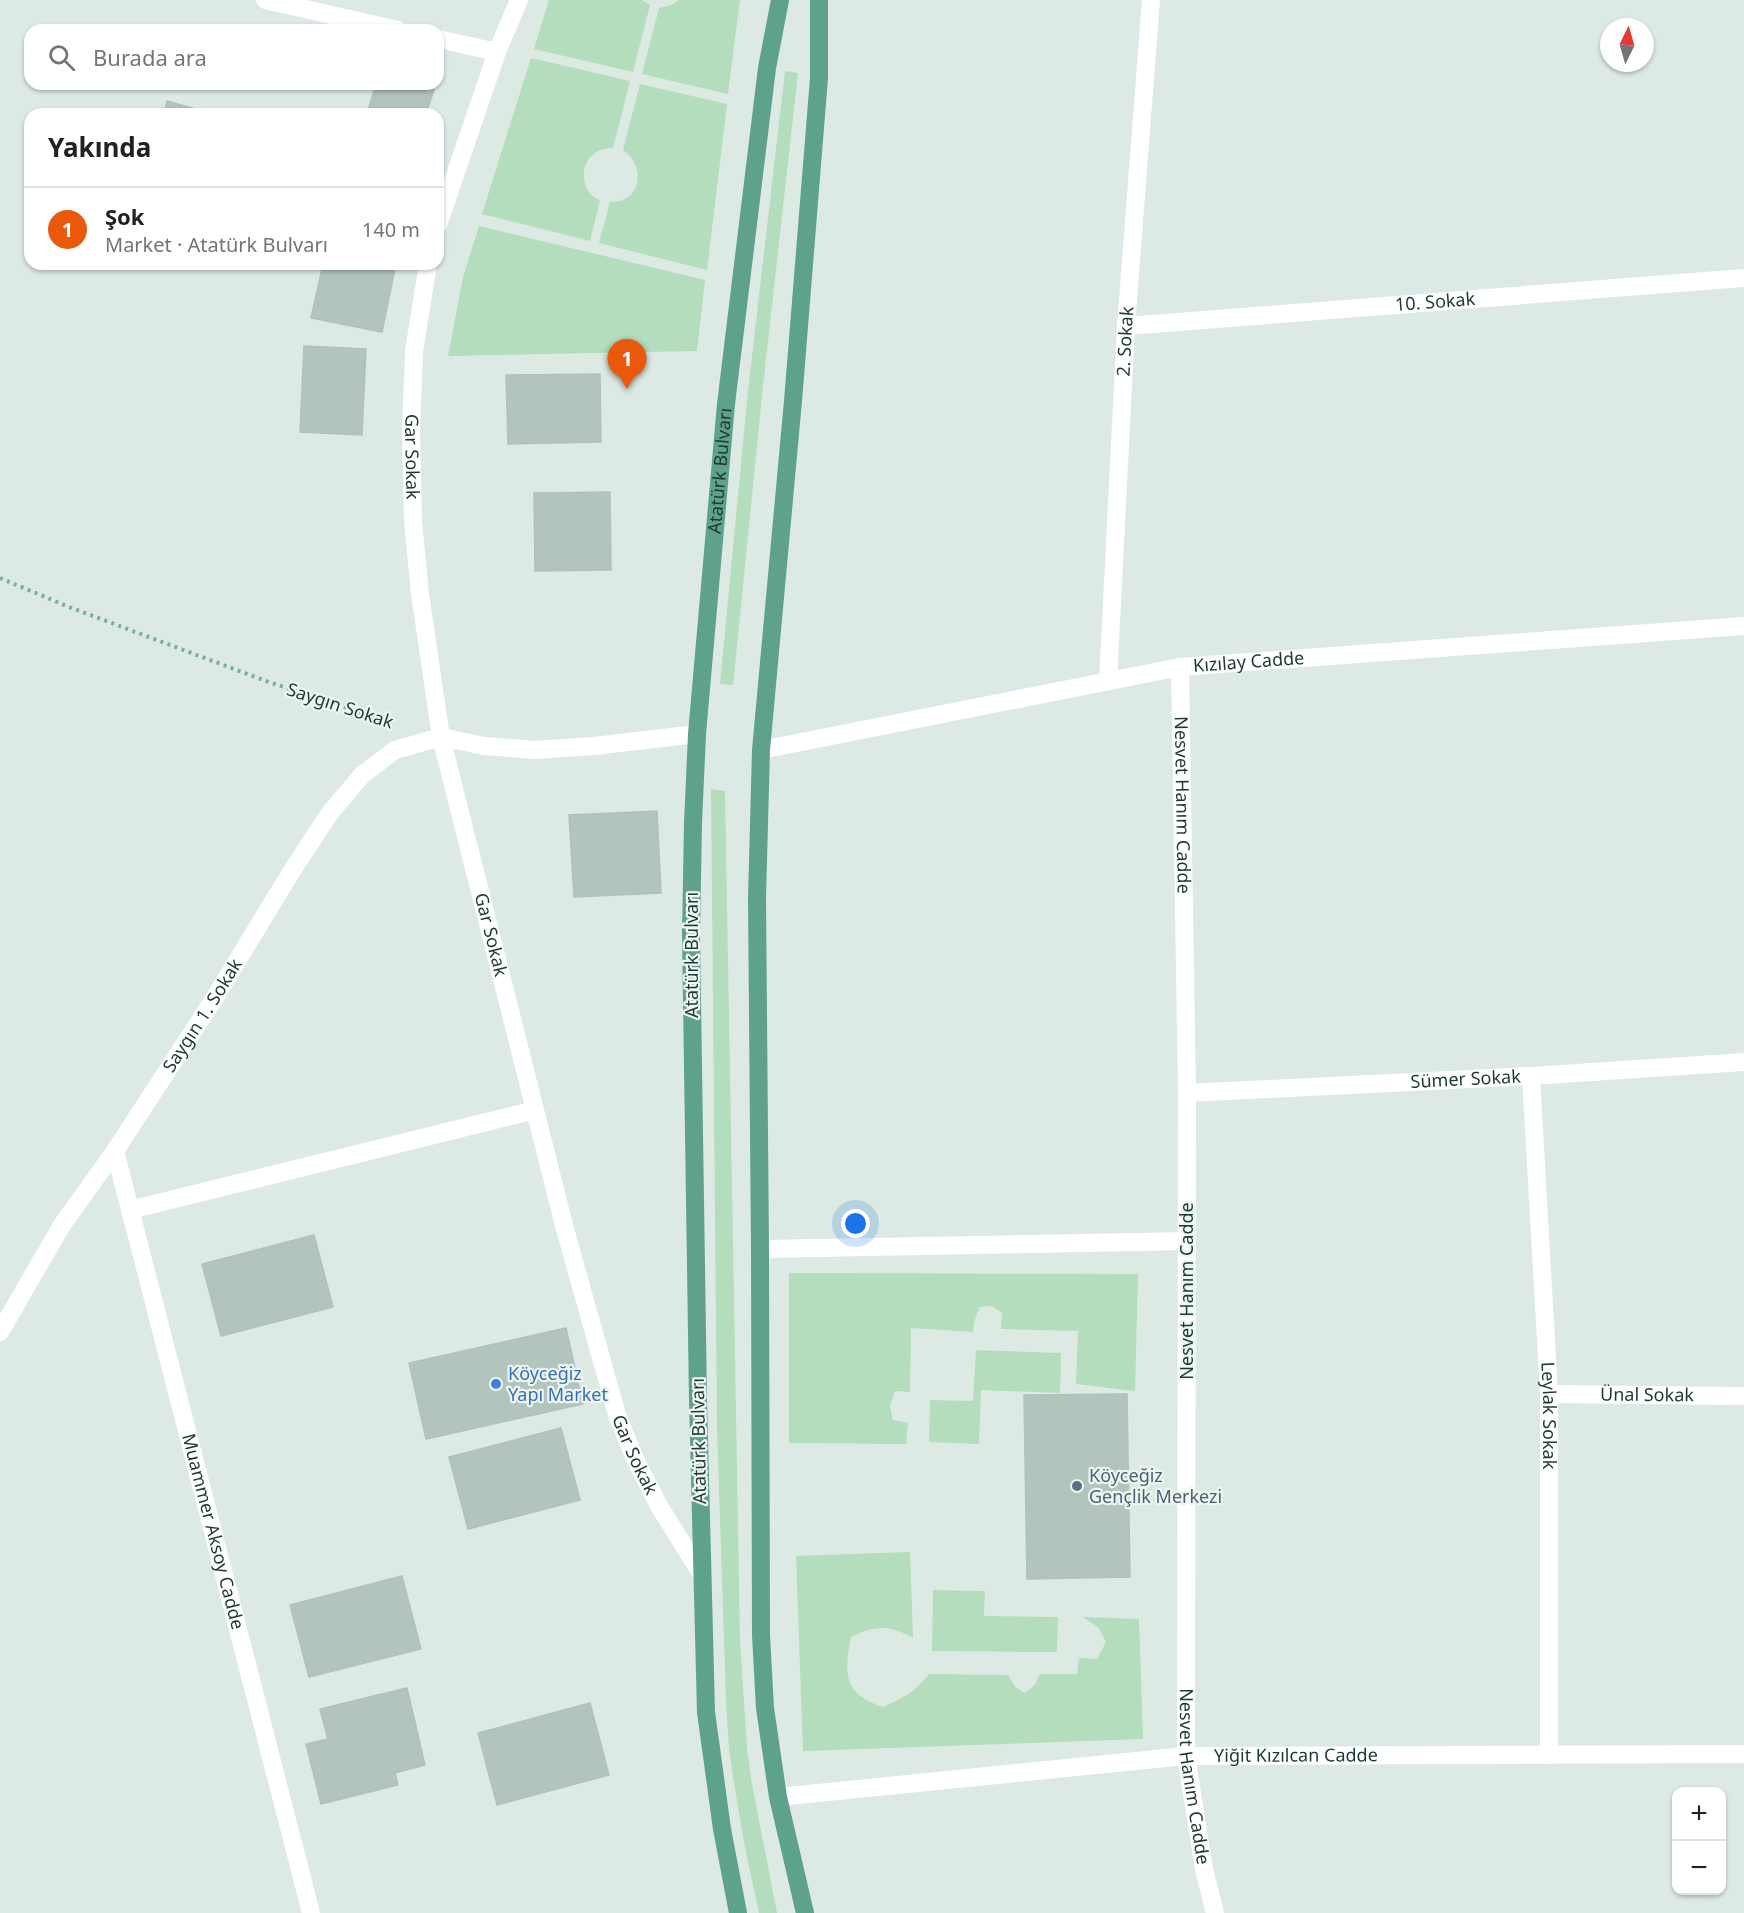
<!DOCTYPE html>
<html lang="tr">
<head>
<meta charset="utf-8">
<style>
  :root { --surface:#fff; --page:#f6f6f6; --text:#202124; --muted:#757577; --line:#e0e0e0; --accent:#ea580c }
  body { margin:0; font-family:"Noto Sans",sans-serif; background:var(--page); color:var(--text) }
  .controls { position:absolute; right:18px; bottom:18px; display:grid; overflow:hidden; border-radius:12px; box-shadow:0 2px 4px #0004 }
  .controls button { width:54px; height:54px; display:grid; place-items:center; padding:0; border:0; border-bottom:2px solid var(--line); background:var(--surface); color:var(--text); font:30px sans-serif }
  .compass { position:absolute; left:1600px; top:18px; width:54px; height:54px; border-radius:50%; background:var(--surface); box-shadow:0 2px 4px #0004; rotate:5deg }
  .you { position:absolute; left:856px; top:1224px; width:21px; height:21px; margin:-15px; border:4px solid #fff; border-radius:50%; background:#1a73e8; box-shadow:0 0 0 9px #1a73e833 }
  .badge { display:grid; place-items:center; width:39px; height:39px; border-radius:50%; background:var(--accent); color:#fff; font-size:20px; font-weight:700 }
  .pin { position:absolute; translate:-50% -50px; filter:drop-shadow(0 2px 3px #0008) }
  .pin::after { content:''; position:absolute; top:32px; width:21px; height:18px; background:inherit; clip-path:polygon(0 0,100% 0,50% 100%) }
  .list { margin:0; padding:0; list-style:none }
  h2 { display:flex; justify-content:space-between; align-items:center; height:78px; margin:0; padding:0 24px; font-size:26px }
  h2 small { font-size:20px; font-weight:400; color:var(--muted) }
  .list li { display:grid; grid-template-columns:39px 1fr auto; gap:18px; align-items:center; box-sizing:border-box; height:84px; padding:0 24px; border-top:2px solid var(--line) }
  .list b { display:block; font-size:22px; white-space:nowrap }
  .list p { margin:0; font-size:20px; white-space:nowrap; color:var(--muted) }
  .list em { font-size:20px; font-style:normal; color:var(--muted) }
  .icon { flex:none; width:33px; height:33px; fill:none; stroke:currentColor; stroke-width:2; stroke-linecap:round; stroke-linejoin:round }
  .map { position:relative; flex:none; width:1744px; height:1913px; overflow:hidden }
  .search { position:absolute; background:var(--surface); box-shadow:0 2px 4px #0004; left:24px; top:24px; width:420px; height:66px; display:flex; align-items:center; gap:15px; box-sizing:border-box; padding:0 21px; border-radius:18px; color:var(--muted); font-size:22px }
  .panel { position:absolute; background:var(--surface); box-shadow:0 2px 4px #0004; left:24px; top:108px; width:420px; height:162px; border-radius:18px }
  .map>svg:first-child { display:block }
</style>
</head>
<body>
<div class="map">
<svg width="1744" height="1913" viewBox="0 0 1744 1913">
  <rect width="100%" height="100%" fill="#dceae3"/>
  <!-- green -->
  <g fill="#b3ddbc">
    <polygon points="549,0 642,0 650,5 633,72 534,49"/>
    <polygon points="679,0 740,0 728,94 642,74 659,8 671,5"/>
    <path d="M531 58 630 81 613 148C607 148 600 149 595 153 578 164 581 194 600 200L590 241 482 214Z"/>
    <polygon points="785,71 798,73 762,395 733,685 720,684 748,391"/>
    <path d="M640 84 727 104 707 270 599 243 610 202C641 203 647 167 623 150Z"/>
    <polygon points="479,226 705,280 697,351 448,356 463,277"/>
    <polygon points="711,789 725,791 740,1640 747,1748 752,1784 777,1913 759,1913 745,1848 734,1783 729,1749 726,1701 717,1428"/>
    <polygon points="789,1273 1138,1274 1135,1391 1076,1384 1078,1331 1001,1329 1002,1313 992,1306 980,1307 975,1319 973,1332 911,1328 910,1392 895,1391 890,1406 893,1420 908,1423 906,1444 789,1443"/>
    <polygon points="976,1350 1061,1353 1060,1393 981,1390 979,1444 929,1442 930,1400 973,1401"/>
    <path d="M910 1552 913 1638C889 1625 875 1625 851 1637 844 1674 843 1694 883 1707 903 1698 915 1692 929 1674L1008 1675 1015 1687 1025 1693 1035 1685 1040 1674H1077L1079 1658 1097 1659 1106 1642 1099 1628 1083 1617 1139 1619 1143 1739 803 1751 796 1556Z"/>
    <polygon points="933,1590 985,1591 984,1616 1058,1617 1057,1652 932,1651"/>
  </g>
  <!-- building -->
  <g fill="#b2c4bc" stroke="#afc3ba" stroke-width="1.5">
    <polygon points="376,84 416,84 434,90 426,114 367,114"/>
    <polygon points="167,101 214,114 164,114"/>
    <polygon points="323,264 396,264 382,332 311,318"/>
    <polygon points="304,346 366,349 362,435 300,432"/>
    <polygon points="600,374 601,442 508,444 506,375"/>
    <polygon points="610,492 611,570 535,571 534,493"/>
    <polygon points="657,811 661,893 574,897 569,815"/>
    <polygon points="314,1235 333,1307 221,1336 202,1264"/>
    <polygon points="566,1328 583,1404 426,1439 409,1363"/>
    <polygon points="1127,1394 1130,1577 1027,1579 1024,1395"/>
    <polygon points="561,1428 580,1500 468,1529 449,1457"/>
    <polygon points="402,1576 421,1649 309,1677 290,1605"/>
    <polygon points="407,1688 425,1765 395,1773 398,1785 321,1804 306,1744 328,1739 320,1709"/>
    <polygon points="590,1703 609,1775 497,1805 478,1733"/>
  </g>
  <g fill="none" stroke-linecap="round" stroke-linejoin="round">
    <!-- path -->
    <polyline stroke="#7baf9c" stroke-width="4" stroke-dasharray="3 4.5" stroke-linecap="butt" points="0,578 69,607 266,681 385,721"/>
    <!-- minor -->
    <g stroke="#fff" stroke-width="18">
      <polyline points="265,0 398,30"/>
      <polyline points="438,39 497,52"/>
      <polyline points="438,225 497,52 519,0"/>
      <path id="s1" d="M428 264 414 351 411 431 413 521 420 594 441 737 565 1229 617 1415 635 1459 659 1506 702 1575"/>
      <path id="s2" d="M1126 326 1744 278"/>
      <path id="s3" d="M1180 667 1187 1093 1186 1756 1204 1869 1215 1913"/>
      <path id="s4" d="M1108 681 1126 326 1151 0"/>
      <path id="s5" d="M761 750 1180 667 1744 626"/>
      <path id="s6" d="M1531 1076 1549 1394V1755"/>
      <path id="s7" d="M1187 1093 1531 1076 1744 1062"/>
      <path id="s8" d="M115 1151 311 1913"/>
      <polyline points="130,1210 535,1110"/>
      <polyline points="760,1249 1187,1241"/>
      <path id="s9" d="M0 1332 62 1225 115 1151 214 999 293 869 330 813 362 775 395 750 441 737 484 746 535 750 594 746 697 734"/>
      <path id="s10" d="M1549 1394 1744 1396"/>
      <path id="s11" d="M778 1797 1186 1756 1744 1754"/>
    </g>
    <!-- major -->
    <g stroke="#5ea28c" stroke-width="18">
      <path id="s12" d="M738 1913 722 1829 706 1712 698 1400 691 934 693 823 697 734 726 404 767 68 780 0"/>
      <polyline points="805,1913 778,1797 765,1708 761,1635 760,1249 757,898 761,750 793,401 819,78 819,0"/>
    </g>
  </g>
  <!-- markers -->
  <circle fill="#3f7fe0" stroke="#edf6f1" stroke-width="2" cx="496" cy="1384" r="6"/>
  <circle fill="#5c6f8a" stroke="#edf6f1" stroke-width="2" cx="1077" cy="1486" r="6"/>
  <g text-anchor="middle" stroke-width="4.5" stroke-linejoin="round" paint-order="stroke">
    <!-- street labels -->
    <g font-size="18" fill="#1e3930" stroke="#edf6f1">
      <text dy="6" stroke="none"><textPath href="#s2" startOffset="310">10. Sokak</textPath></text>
      <text dy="6" stroke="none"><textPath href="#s4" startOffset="340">2. Sokak</textPath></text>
      <text dy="6" stroke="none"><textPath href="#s1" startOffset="194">Gar Sokak</textPath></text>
      <text dy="6" stroke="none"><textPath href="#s12" startOffset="1446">Atatürk Bulvarı</textPath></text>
      <text dy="6" stroke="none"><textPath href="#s5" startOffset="496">Kızılay Cadde</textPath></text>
      <text transform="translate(340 706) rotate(18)" y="6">Saygın Sokak</text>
      <text dy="6" stroke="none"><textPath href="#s3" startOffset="138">Nesvet Hanım Cadde</textPath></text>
      <text dy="6" stroke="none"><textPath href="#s1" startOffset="680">Gar Sokak</textPath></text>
      <text transform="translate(692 955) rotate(-90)" y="6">Atatürk Bulvarı</text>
      <text dy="6" stroke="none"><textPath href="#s9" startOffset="376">Saygın 1. Sokak</textPath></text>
      <text dy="6" stroke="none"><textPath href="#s7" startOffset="279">Sümer Sokak</textPath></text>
      <text transform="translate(1187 1291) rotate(-90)" y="6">Nesvet Hanım Cadde</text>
      <text dy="6" stroke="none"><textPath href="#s10" startOffset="98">Ünal Sokak</textPath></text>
      <text dy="6" stroke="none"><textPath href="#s6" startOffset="340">Leylak Sokak</textPath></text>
      <text transform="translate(699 1441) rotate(-91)" y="6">Atatürk Bulvarı</text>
      <text dy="6" stroke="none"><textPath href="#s1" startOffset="1220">Gar Sokak</textPath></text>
      <text dy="6" stroke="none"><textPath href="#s8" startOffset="393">Muammer Aksoy Cadde</textPath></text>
      <text dy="6" stroke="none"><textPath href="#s11" startOffset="520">Yiğit Kızılcan Cadde</textPath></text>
      <text dy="6" stroke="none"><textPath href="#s3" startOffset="1110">Nesvet Hanım Cadde</textPath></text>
    </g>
    <!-- shop labels -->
    <g font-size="18" fill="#366cbe" stroke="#edf6f1" text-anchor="start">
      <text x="508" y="1380">Köyceğiz<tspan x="508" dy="21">Yapı Market</tspan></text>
    </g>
    <!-- service labels -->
    <g font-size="18" fill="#4e5e75" stroke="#edf6f1" text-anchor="start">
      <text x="1089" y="1482">Köyceğiz<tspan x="1089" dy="21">Gençlik Merkezi</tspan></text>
    </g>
  </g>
</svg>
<div class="controls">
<button>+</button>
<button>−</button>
</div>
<svg class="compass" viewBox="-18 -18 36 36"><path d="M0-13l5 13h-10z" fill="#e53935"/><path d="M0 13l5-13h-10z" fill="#757577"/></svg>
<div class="you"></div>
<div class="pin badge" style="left:627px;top:389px">1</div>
<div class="search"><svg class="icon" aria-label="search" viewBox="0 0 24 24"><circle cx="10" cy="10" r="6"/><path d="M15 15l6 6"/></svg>Burada ara</div>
<section class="panel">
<h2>Yakında<small></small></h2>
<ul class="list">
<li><span class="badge">1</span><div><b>Şok</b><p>Market · Atatürk Bulvarı</p></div><em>140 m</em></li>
</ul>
</section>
</div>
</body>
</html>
